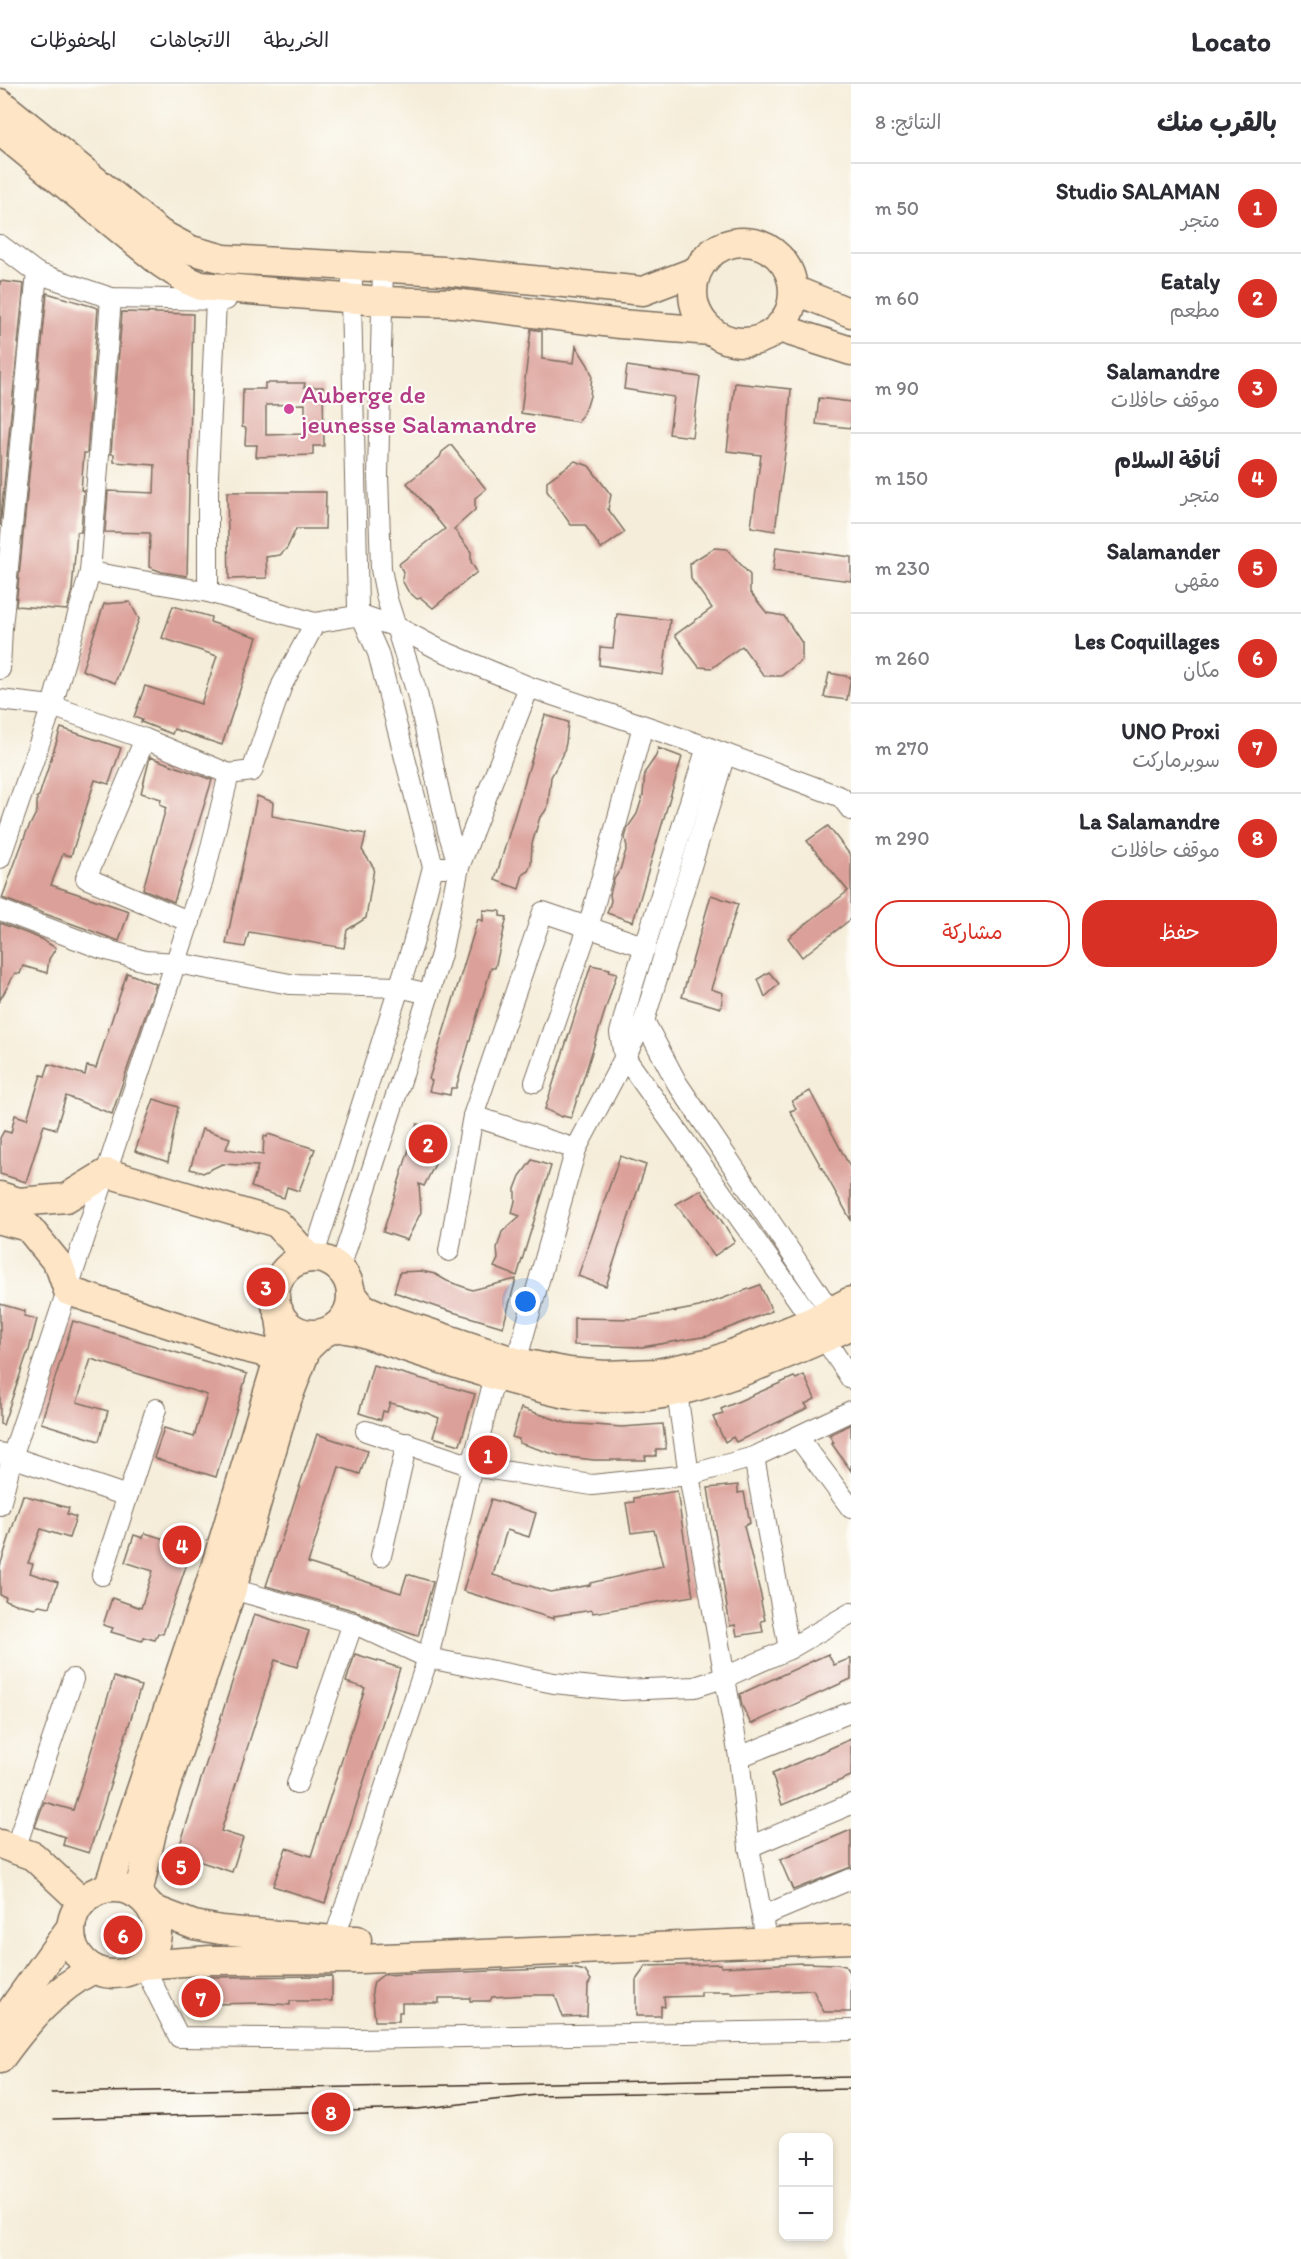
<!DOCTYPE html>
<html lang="ar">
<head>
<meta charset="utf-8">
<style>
  :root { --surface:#fff; --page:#f2f2f3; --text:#2b2b33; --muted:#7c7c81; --line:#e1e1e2; --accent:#d93025 }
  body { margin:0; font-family:Itim,"Playpen Sans Arabic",sans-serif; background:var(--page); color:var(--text); direction:rtl }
  .controls { position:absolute; right:18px; bottom:18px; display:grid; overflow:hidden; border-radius:12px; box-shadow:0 3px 9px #0003 }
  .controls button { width:54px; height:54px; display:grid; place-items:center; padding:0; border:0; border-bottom:2px solid var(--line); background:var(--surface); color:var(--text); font:30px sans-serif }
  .you { position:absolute; left:526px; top:1218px; width:21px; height:21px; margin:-15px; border:4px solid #fff; border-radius:50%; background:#1a73e8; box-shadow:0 0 0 9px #1a73e833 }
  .badge { display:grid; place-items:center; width:39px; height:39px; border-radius:50%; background:var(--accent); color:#fff; font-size:20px; font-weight:700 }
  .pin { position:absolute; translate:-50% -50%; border:3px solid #fff; box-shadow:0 2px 6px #0006 }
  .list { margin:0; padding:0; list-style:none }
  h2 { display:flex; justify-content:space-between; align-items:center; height:78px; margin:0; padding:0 24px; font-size:26px }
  h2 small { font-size:20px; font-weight:400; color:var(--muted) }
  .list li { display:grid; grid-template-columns:39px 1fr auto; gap:18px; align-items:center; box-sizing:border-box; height:90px; padding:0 24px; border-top:2px solid var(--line) }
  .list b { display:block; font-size:22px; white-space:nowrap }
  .list p { margin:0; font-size:20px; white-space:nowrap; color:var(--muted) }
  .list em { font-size:20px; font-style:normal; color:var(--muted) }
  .actions { display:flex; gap:12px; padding:18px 24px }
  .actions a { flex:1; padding:14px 0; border:2px solid var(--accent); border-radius:24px; text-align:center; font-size:21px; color:var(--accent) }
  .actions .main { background:var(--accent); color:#fff }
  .map { position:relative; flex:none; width:851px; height:2175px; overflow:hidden; direction:ltr }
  header { display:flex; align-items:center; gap:36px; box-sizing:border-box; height:84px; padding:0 30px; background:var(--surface); border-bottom:2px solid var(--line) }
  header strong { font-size:28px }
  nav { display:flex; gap:33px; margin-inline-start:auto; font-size:21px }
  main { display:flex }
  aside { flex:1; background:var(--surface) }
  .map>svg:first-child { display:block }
</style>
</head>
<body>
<header>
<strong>Locato</strong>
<nav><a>الخريطة</a><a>الاتجاهات</a><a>المحفوظات</a></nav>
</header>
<main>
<aside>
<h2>بالقرب منك<small>النتائج: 8</small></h2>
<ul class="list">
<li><span class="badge">1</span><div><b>Studio SALAMAN</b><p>متجر</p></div><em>50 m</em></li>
<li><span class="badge">2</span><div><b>Eataly</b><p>مطعم</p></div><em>60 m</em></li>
<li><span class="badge">3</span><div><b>Salamandre</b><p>موقف حافلات</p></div><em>90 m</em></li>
<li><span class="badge">4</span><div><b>أناقة السلام</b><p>متجر</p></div><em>150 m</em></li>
<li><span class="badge">5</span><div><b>Salamander</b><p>مقهى</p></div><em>230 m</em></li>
<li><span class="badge">6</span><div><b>Les Coquillages</b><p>مكان</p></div><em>260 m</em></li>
<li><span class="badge">7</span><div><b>UNO Proxi</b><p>سوبرماركت</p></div><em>270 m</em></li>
<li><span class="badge">8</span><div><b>La Salamandre</b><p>موقف حافلات</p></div><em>290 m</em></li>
</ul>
<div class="actions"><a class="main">حفظ</a><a>مشاركة</a></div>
</aside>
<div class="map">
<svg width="851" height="2175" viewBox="0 0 851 2175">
  <rect width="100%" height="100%" fill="#fdfcf7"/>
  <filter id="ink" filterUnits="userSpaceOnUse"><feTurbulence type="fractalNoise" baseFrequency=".0167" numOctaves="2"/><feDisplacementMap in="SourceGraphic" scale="12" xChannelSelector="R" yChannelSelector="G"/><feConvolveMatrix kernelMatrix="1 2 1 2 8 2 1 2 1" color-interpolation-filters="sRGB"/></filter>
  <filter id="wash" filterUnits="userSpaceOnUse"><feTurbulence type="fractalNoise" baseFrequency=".008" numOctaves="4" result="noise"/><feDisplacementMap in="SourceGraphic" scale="24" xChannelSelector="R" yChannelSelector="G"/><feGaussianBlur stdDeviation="1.35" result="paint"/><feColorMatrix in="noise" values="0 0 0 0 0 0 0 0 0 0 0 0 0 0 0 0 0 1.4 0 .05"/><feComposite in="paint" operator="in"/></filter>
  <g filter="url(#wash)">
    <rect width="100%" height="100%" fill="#f5edd9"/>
    <g id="blocks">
      <!-- building -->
      <g fill="#dba099" fill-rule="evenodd">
        <polygon points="0,197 24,200 0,442"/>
        <polygon points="47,209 98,224 87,369 84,369 81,406 84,406 81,448 77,448 72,506 67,526 16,522"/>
        <polygon points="122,228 193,230 187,492 162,488 149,483 150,449 105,448 108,407 154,409 155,381 114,378 114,370 111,370"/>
        <polygon points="531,245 542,247 542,275 574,279 576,262 588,281 592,291 590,312 587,322 578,338 521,329"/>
        <polygon points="627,282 700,293 692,353 669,350 674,313 624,305"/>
        <path d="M265 299H305L304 303H323L324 362H313V371L256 373 257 361H245L246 344 242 343 243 305H265ZM305 320V350L266 351V321Z"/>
        <polygon points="735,299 791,305 788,345 775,447 751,443 761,371 727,367"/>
        <polygon points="819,314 851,318 851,344 816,340"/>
        <polygon points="451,361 486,405 475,414 475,426 454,445 471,468 471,478 477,488 433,524 421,514 417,515 408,507 402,496 403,488 399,480 445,445 407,399 440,373 442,368"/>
        <polygon points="575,377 589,382 611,411 608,425 625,448 601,465 585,441 571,441 547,407 547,397"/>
        <polygon points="227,408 326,408 325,445 296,445 287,464 280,471 266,473 267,494 229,495"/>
        <polygon points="776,463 851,473 851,497 773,487"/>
        <polygon points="714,464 727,465 750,491 750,508 767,529 784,532 802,559 802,576 781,592 764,592 742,562 712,584 699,583 675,551 712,524 691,495 690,479"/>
        <polygon points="130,518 139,535 115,599 82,586 104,520"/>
        <polygon points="173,522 211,533 210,538 257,553 222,661 174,645 172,650 141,638 142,636 134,633 145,602 201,620 217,572 162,554"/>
        <polygon points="617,530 670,536 663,591 599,581 600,563 613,564"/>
        <polygon points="829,589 851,593 847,616 824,613"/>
        <polygon points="545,631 568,638 566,659 563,671 551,693 548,722 544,729 540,733 532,760 531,780 528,787 523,790 519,805 495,796"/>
        <polygon points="61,644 121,664 109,700 95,696 71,772 63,770 51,801 129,827 119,857 2,814 26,749 37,727 37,713 39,712"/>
        <polygon points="658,664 682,673 633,838 607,829 611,817 610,810 614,795 620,786 627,763 625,754 628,743 637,730 643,711 645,688 656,672"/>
        <polygon points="150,673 212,696 174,818 143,805 166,724 160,721 161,715 141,709"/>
        <polygon points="257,712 273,718 272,732 366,750 362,766 374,784 366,834 347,846 344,864 249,848 245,863 226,860"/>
        <polygon points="828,742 851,772 851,835 802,873 788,854 848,807 807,757"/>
        <polygon points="711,811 738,820 711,905 723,909 721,924 682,913"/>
        <polygon points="483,826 500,827 500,832 507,833 495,884 491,884 456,1004 451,1004 450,1011 429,1007 432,997 429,995 478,835 483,837"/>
        <polygon points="0,839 39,854 56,864 49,875 47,889 23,882 20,890 15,889 0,916"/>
        <polygon points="591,881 610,885 609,887 617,889 571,1034 563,1032 562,1033 545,1025"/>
        <polygon points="769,888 779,900 765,913 758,895"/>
        <polygon points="127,889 156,900 112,1030 66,1012 56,1045 44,1041 26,1098 0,1090 0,1054 4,1047 11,1049 15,1031 27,1035 41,991 45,992 49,980 85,991 87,982 96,984"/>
        <polygon points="810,1007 851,1085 851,1136 790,1027 796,1025 792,1017"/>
        <polygon points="154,1015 178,1023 168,1078 135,1067"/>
        <polygon points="417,1040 441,1047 438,1055 439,1059 435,1080 424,1102 419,1100 421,1128 407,1156 383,1148"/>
        <polygon points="202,1045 230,1054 226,1065 263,1071 264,1052 267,1053 268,1050 315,1065 299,1107 287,1103 284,1114 251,1103 258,1082 222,1080 203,1089 190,1085"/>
        <polygon points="620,1072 646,1081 606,1202 578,1192"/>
        <polygon points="532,1076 551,1082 517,1192 494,1183 498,1175 497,1164 502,1148 520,1132 512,1129 515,1117 515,1105 520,1092"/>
        <polygon points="701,1106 735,1157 714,1172 676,1120"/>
        <polygon points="421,1187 435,1190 447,1197 472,1206 516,1195 503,1243 446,1226 394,1208 400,1188"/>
        <polygon points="760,1201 772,1227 708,1252 642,1263 574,1261 574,1234 635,1235 699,1223"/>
        <polygon points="0,1220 25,1227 24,1232 37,1235 28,1270 27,1270 3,1341 0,1340"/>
        <polygon points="73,1237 247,1290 216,1393 154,1374 164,1344 194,1353 207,1311 91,1275 77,1318 108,1327 99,1357 41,1339"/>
        <polygon points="373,1281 475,1310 460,1361 433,1353 439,1334 427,1329 390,1319 387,1328 383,1327 381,1336 359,1329"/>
        <polygon points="804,1291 815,1315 805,1320 808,1324 736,1358 733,1353 725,1358 713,1333 723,1330 721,1325 794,1293 796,1295"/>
        <polygon points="521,1324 566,1339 622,1343 663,1340 666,1365 656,1365 656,1372 645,1372 646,1376 594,1376 560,1372 519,1359 519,1355 512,1353"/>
        <polygon points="851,1340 851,1387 832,1360 834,1359 829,1351"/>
        <polygon points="317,1350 368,1367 360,1390 339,1383 308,1479 401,1509 407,1490 433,1498 418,1552 390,1543 356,1527 266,1502"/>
        <polygon points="738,1401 738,1409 744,1408 750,1439 744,1442 762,1516 761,1518 765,1536 761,1537 763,1548 737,1552 735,1541 730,1542 708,1404"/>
        <polygon points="677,1407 693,1512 593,1529 592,1526 554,1532 554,1535 463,1507 491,1415 536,1429 529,1453 507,1446 493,1491 550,1508 590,1501 590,1499 663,1482 654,1446 631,1449 626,1419 634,1418 634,1414"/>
        <polygon points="23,1411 69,1424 67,1430 76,1433 69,1454 41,1445 28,1479 33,1480 30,1489 58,1498 50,1523 39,1521 35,1524 16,1520 5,1516 6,1513 0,1511 0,1482"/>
        <polygon points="145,1449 187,1462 183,1475 188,1476 163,1550 158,1549 155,1556 143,1553 142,1557 111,1548 113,1544 103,1541 112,1514 141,1524 153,1487 125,1478 134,1451 143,1454"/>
        <polygon points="254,1530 309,1547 297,1583 275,1576 221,1747 243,1754 232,1788 177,1770"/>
        <polygon points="355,1570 400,1584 325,1819 273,1802 286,1764 311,1772 365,1604 346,1598"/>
        <polygon points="828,1570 834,1581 851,1574 851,1595 751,1640 742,1622 740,1610"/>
        <polygon points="114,1593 141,1602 89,1769 63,1761 65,1753 35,1743 44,1718 73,1726"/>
        <polygon points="851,1655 851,1692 782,1721 772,1690"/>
        <polygon points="851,1746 851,1783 793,1806 780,1776"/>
        <polygon points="802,1879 837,1880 845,1882 851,1891 851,1928 824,1928 813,1906 732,1910 732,1908 701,1908 701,1912 664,1913 665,1923 661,1922 661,1932 636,1932 636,1896 646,1882 721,1880 721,1883 742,1882"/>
        <polygon points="572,1884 585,1887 591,1896 588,1901 587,1932 563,1933 555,1911 527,1911 492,1913 490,1917 470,1917 470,1914 439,1914 439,1919 402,1919 402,1928 399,1928 399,1937 375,1937 372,1907 374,1898 383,1891"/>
        <polygon points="332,1892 332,1917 290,1917 290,1921 262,1919 210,1920 210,1893"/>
      </g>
    </g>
  </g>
  <g filter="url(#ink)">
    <use href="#blocks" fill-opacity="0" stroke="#7c6e5f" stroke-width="1.5"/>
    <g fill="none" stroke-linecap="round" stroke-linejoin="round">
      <defs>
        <g id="street">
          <polyline points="0,161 37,189 111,214 226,216"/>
          <polyline points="383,183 378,391 381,485 387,515 417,609 448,747 459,783 433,783"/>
          <polyline points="111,214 90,488 208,508 315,539 361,531 397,543 440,566 529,603 707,663 841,713 851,726"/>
          <polyline points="208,508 208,392 216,217"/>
          <polyline points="0,585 2,544 37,189"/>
          <polyline points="0,616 52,622 145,655 229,690"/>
          <polyline points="145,655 86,794 190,838"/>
          <polyline points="707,663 631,907 620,949 624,972 813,1237 851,1295"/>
          <polyline points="0,774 52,622 90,488"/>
          <polyline points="0,826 100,864 145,877 177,879 290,900 399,903 429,910"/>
          <polyline points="644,937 677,999 831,1228"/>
          <polyline points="535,998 588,844 643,642"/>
          <polyline points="473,1032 576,1065"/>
          <polyline points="449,1167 473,1032 543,828 646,863"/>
          <polyline points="313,1174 413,860 433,783 378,569 358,524 351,214 353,182"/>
          <polyline points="340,1184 429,910 441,870 459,783 529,603"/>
          <polyline points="516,1278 576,1065 644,937 725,670"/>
          <polyline points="677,1309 689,1391 739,1673 749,1763 764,1844"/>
          <polyline points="366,1347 472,1382 592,1401 689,1391 754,1373 851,1327"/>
          <polyline points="798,1353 851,1424"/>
          <polyline points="0,1369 127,1412"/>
          <polyline points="754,1373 789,1565"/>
          <polyline points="0,1421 12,1373 203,796 229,690 252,687 282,601 315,539"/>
          <polyline points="381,1472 407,1359"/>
          <polyline points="102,1491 156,1325"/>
          <polyline points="232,1505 353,1539 428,1574 554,1599 622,1606 695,1603 723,1594 789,1565 851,1529"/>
          <polyline points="739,1673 851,1628"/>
          <polyline points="297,1700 353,1539"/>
          <polyline points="749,1763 851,1720"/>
          <polyline points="15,1765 73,1595"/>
          <polyline points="763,1832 851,1795"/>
          <polyline points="334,1856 428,1574 472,1382 495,1292"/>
          <polyline points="143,1881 179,1953 356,1955 851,1946"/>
        </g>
        <g id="secondary">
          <polyline points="0,19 161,150 191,166 224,175 444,187 643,207 696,187"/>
          <polyline points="0,47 161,179 187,196 201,202 381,217 454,219 620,240 711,247"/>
          <circle cx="743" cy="208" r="50"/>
          <polyline points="794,206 851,229"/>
          <polyline points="779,244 851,267"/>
          <polyline points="0,1112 19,1118 66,1114 107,1089 277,1139 309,1174"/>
          <polyline points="0,1136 28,1143 59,1181 68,1207 237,1262 279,1272"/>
          <circle cx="313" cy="1212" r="38"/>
          <polyline points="351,1209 363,1224 388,1235 516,1278 569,1288 605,1291 657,1289 712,1278 813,1237 851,1217"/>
          <path d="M335 1243 357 1247C412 1265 467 1285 523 1299 548 1306 573 1313 599 1314 661 1317 711 1300 767 1278 796 1266 824 1255 851 1241"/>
          <polyline points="0,1760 33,1772 82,1818"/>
          <circle cx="114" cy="1847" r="43"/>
          <polyline points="108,1804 210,1500 279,1272 282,1248 279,1227"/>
          <polyline points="138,1811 154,1739 232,1505 284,1324 307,1264 323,1249"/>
          <polyline points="152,1825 194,1841 221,1846 334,1856 357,1856"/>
          <polyline points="143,1881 210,1876 361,1875 851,1855"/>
          <polyline points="0,1942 71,1843"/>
          <path d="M0 1975C26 1939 54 1905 94 1885"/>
        </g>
      </defs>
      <!-- street casing -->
      <use href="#street" stroke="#7c6e5f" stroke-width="22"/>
      <!-- secondary casing -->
      <use href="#secondary" stroke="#7c6e5f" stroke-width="31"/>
      <!-- street -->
      <use href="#street" stroke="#fff" stroke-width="20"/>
      <!-- secondary -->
      <use href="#secondary" stroke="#fde5c5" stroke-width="28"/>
      <!-- tram -->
      <g stroke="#3b2a1e" stroke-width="1.5">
        <polyline points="51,2009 851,1993"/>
        <polyline points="54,2035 418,2025 536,2011 851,2005"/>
      </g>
    </g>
  </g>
  <!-- markers -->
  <circle fill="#d1479c" stroke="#fdfcf7" stroke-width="2" cx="289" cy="325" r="6"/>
  <g text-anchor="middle" stroke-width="4.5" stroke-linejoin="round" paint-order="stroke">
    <!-- hotel labels -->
    <g font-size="26" fill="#b23c85" stroke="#fdfcf7" text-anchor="start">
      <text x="301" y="319">Auberge de<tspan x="301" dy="30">jeunesse Salamandre</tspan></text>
    </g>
  </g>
</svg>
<div class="controls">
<button>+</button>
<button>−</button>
</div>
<div class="you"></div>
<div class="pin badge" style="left:488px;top:1371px">1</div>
<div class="pin badge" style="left:428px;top:1060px">2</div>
<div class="pin badge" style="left:266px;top:1203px">3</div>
<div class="pin badge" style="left:182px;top:1461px">4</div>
<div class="pin badge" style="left:181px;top:1782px">5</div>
<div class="pin badge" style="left:123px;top:1851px">6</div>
<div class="pin badge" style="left:201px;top:1914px">7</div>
<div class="pin badge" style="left:331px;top:2028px">8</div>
</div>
</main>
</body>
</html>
